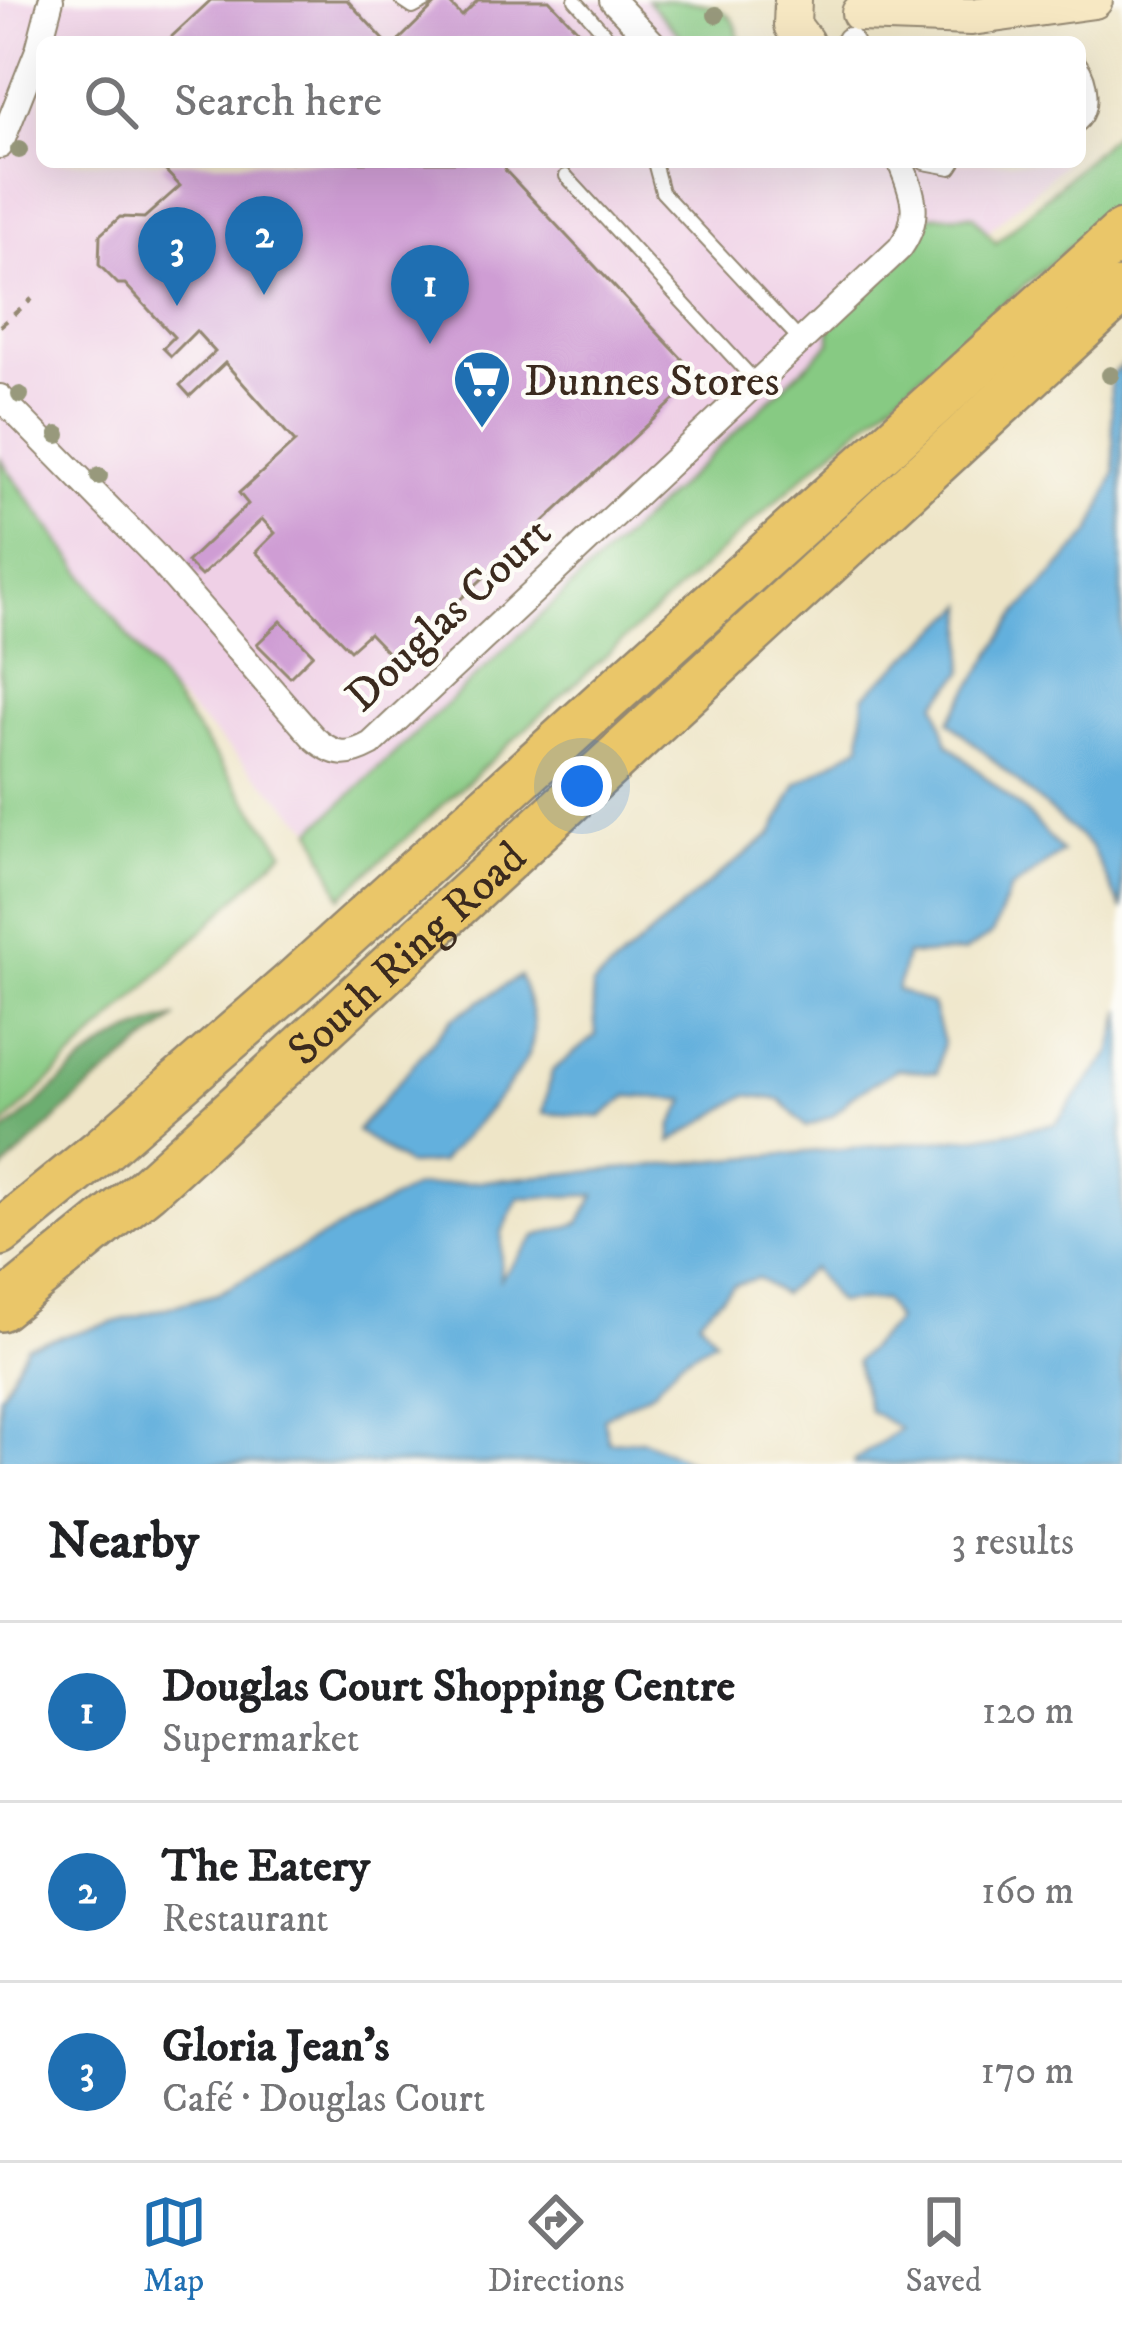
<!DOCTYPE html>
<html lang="en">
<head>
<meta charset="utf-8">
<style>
  :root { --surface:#fff; --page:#f6f6f6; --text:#202124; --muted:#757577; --line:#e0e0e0; --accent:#1f6fb2 }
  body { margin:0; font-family:"IM FELL DW Pica",serif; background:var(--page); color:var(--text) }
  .you { position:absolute; left:582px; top:786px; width:42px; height:42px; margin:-30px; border:9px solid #fff; border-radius:50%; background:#1a73e8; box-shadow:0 0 0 18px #1a73e833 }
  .badge { display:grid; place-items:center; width:78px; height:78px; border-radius:50%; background:var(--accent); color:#fff; font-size:39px; font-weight:700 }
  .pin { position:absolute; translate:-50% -99px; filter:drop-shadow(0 3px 6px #0008) }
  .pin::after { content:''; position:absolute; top:63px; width:42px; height:36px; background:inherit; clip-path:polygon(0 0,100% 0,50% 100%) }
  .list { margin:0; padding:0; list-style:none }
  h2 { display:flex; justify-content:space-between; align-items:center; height:156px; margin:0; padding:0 48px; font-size:51px }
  h2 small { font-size:39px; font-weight:400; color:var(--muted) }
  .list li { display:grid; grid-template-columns:78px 1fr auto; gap:36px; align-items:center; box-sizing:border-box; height:180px; padding:0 48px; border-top:3px solid var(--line) }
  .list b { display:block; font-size:45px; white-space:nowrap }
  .list p { margin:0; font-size:39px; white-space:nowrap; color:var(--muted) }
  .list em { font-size:39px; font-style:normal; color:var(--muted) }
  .icon { flex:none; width:66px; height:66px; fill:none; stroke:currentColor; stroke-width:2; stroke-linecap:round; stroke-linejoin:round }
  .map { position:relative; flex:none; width:1122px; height:1464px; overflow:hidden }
  .search { position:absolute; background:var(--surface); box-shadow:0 12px 48px #0002; left:36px; right:36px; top:36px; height:132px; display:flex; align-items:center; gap:30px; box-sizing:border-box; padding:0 42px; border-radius:18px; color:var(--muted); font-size:45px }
  .sheet { height:696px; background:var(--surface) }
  nav { display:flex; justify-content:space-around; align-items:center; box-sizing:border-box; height:168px; border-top:3px solid var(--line); background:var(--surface); font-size:33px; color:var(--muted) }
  nav a { display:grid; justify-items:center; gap:6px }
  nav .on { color:var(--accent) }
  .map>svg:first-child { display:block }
</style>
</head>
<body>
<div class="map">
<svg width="1122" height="1464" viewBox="0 0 1122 1464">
  <rect width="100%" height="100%" fill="#fdfcf7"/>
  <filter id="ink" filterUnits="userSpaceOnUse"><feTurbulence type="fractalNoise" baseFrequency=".00833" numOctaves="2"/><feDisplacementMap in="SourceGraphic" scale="24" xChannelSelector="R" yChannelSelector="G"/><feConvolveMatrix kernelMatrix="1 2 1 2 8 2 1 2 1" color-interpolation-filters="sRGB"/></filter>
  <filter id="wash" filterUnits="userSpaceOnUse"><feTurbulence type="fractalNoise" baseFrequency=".004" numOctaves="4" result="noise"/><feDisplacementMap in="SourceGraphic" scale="48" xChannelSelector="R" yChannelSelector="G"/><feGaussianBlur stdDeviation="2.7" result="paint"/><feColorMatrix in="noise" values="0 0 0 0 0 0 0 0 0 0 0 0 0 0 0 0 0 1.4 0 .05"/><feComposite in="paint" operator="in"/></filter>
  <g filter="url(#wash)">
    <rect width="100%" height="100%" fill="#eee5c7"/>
    <!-- built -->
    <polygon fill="#efd0e6" points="0,0 664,0 706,42 42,42 42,162 1066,162 313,830 0,526"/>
    <!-- green -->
    <g fill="#87ca83" stroke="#617a50" stroke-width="3">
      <path d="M647 0C684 0 738 0 738 37L745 42H686Z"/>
      <polygon points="1122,127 1122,202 808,472 341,897 313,830 830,343 830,324 919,241 929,216 973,215 996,243"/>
      <polygon points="0,459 284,851 0,1129"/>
    </g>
    <!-- forest -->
    <path fill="#6dae71" stroke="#546c48" stroke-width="3" d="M177 1017 80 1096 0 1173V1135C69 1084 85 1039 177 1017Z"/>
    <!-- water -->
    <g fill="#63b0dd" stroke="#4f6d7e" stroke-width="3" fill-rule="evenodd">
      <polygon points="1122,365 1122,910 1091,847 949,721 1017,614 1091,532 1115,472 1110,376"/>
      <polygon points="966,605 964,672 936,703 948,744 1032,818 1062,852 1010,890 992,934 964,952 906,955 897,990 932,1004 943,1042 937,1073 897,1069 852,1096 834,1115 806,1127 781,1100 747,1095 671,1142 672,1126 686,1100 628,1096 601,1117 543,1113 552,1071 596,1035 592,986 708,884 772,834 797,784 861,745 864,696"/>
      <path d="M520 976C528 998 539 1026 530 1050 516 1085 465 1134 440 1163L407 1165 357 1131 452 1019Z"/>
      <path d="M1122 1009V1464H854L855 1460 900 1429 869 1410 856 1361 897 1320 883 1300 837 1302 812 1268 782 1294 758 1278 733 1285 699 1319 715 1339 679 1361 654 1390 603 1418 609 1442 643 1440 695 1464H0V1396L27 1346 217 1294 415 1187 978 1137 1055 1124 1111 1053ZM595 1195 579 1223 536 1236 500 1279 502 1232 519 1198Z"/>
    </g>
    <g id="blocks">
      <!-- building -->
      <g fill="#cf9dd4">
        <polygon points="211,0 347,0 386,42 170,42 168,40"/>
        <polygon points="440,0 446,0 462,16 478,0 549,0 589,42 401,42 399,40"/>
        <polygon points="168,162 505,162 505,170 699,377 395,660 369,633 350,650 256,552 275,533 262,519 201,576 187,562 248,504 239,493 295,442 225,363 190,396 180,385 215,352 196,331 171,356 163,348 174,337 125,284 118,284 99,265 100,235 120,217 144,218 180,186 162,167"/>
        <polygon points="281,621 313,654 290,677 257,644"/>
      </g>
    </g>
  </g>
  <g filter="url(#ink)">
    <use href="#blocks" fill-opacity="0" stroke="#948872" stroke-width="3"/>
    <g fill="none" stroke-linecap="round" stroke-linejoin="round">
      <defs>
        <g id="lane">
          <polyline points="401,0 413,8 428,0"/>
          <polyline points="575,0 612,42"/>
          <path d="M1080 63C1092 79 1096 110 1080 124"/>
          <polyline points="654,162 662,192 800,340"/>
          <polyline points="924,163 951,168 955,162"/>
          <polyline points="566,176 756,382"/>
        </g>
        <g id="street">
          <polyline points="612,0 652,42"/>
          <polyline points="849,40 850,42"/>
          <polyline points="0,146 38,50 51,0"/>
          <path d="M0 397 152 552 314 738C335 756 347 757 371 744L900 248C922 217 914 195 900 162"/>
        </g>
        <g id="secondary">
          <polyline points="793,0 792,25 805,42"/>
          <polyline points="860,13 971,17 1094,0"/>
        </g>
        <g id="highway">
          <polyline points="0,1233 102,1150 292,984 1122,233"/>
          <path id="s1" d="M0 1308 147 1189 304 1046 1122 291"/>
        </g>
      </defs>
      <!-- lane casing -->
      <use href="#lane" stroke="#948872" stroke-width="16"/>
      <!-- street casing -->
      <use href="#street" stroke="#948872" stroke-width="28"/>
      <!-- secondary casing -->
      <use href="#secondary" stroke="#948872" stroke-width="40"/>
      <!-- highway casing -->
      <use href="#highway" stroke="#948872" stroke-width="50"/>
      <!-- path -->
      <polyline stroke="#948872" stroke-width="4.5" stroke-dasharray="9 9" stroke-linecap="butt" points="0,326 32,299"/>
      <!-- lane -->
      <use href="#lane" stroke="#fff" stroke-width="12"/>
      <!-- street -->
      <use href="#street" stroke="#fff" stroke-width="24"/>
      <!-- secondary -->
      <use href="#secondary" stroke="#f7e8c3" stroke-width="36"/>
      <!-- highway -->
      <use href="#highway" stroke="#eac669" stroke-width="45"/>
    </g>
    <!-- trees -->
    <g fill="#98997b">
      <circle cx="716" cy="15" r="9"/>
      <circle cx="19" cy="150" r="9"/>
      <circle cx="1110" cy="375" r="9"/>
      <circle cx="20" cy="395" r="9"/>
      <circle cx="58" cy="435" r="9"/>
      <circle cx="99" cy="476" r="9"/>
    </g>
  </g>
  <!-- icons -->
  <defs>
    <symbol id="supermarket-pin" viewBox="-11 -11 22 30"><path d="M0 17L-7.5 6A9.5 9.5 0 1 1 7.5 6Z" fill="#1f6fb2" stroke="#fdfcf7"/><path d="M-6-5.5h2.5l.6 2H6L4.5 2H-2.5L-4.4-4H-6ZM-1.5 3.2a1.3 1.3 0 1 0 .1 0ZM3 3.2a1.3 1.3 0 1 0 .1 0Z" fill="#fff"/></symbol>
  </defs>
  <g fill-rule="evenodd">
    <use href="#supermarket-pin" x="449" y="346" width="66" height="90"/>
  </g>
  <g text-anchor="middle" stroke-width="9" stroke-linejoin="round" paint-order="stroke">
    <!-- poi labels -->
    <g font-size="45" fill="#3b2a1e" stroke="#fdfcf7" text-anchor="start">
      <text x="524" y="395">Dunnes Stores</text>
    </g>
    <!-- street labels -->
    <g font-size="45" fill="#3b2a1e" stroke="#fdfcf7">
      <text transform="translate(447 613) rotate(-43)" y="16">Douglas Court</text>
      <text dy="16" stroke="none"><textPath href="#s1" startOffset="540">South Ring Road</textPath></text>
    </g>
  </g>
</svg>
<div class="you"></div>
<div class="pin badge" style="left:430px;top:344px">1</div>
<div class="pin badge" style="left:264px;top:295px">2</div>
<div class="pin badge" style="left:177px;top:306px">3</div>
<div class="search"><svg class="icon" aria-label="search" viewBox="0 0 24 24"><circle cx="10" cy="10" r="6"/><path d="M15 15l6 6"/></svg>Search here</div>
</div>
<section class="sheet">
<h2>Nearby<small>3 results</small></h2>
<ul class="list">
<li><span class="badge">1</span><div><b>Douglas Court Shopping Centre</b><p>Supermarket</p></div><em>120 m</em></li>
<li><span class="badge">2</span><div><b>The Eatery</b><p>Restaurant</p></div><em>160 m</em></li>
<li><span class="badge">3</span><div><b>Gloria Jean's</b><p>Café · Douglas Court</p></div><em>170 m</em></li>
</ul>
</section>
<nav>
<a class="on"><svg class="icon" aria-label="map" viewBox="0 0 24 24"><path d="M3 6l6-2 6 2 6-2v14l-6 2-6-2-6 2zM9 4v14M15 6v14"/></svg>Map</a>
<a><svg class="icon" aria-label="directions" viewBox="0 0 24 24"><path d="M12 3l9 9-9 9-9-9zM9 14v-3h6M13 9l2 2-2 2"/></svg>Directions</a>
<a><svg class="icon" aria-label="saved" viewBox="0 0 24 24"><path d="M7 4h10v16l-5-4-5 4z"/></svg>Saved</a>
</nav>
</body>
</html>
